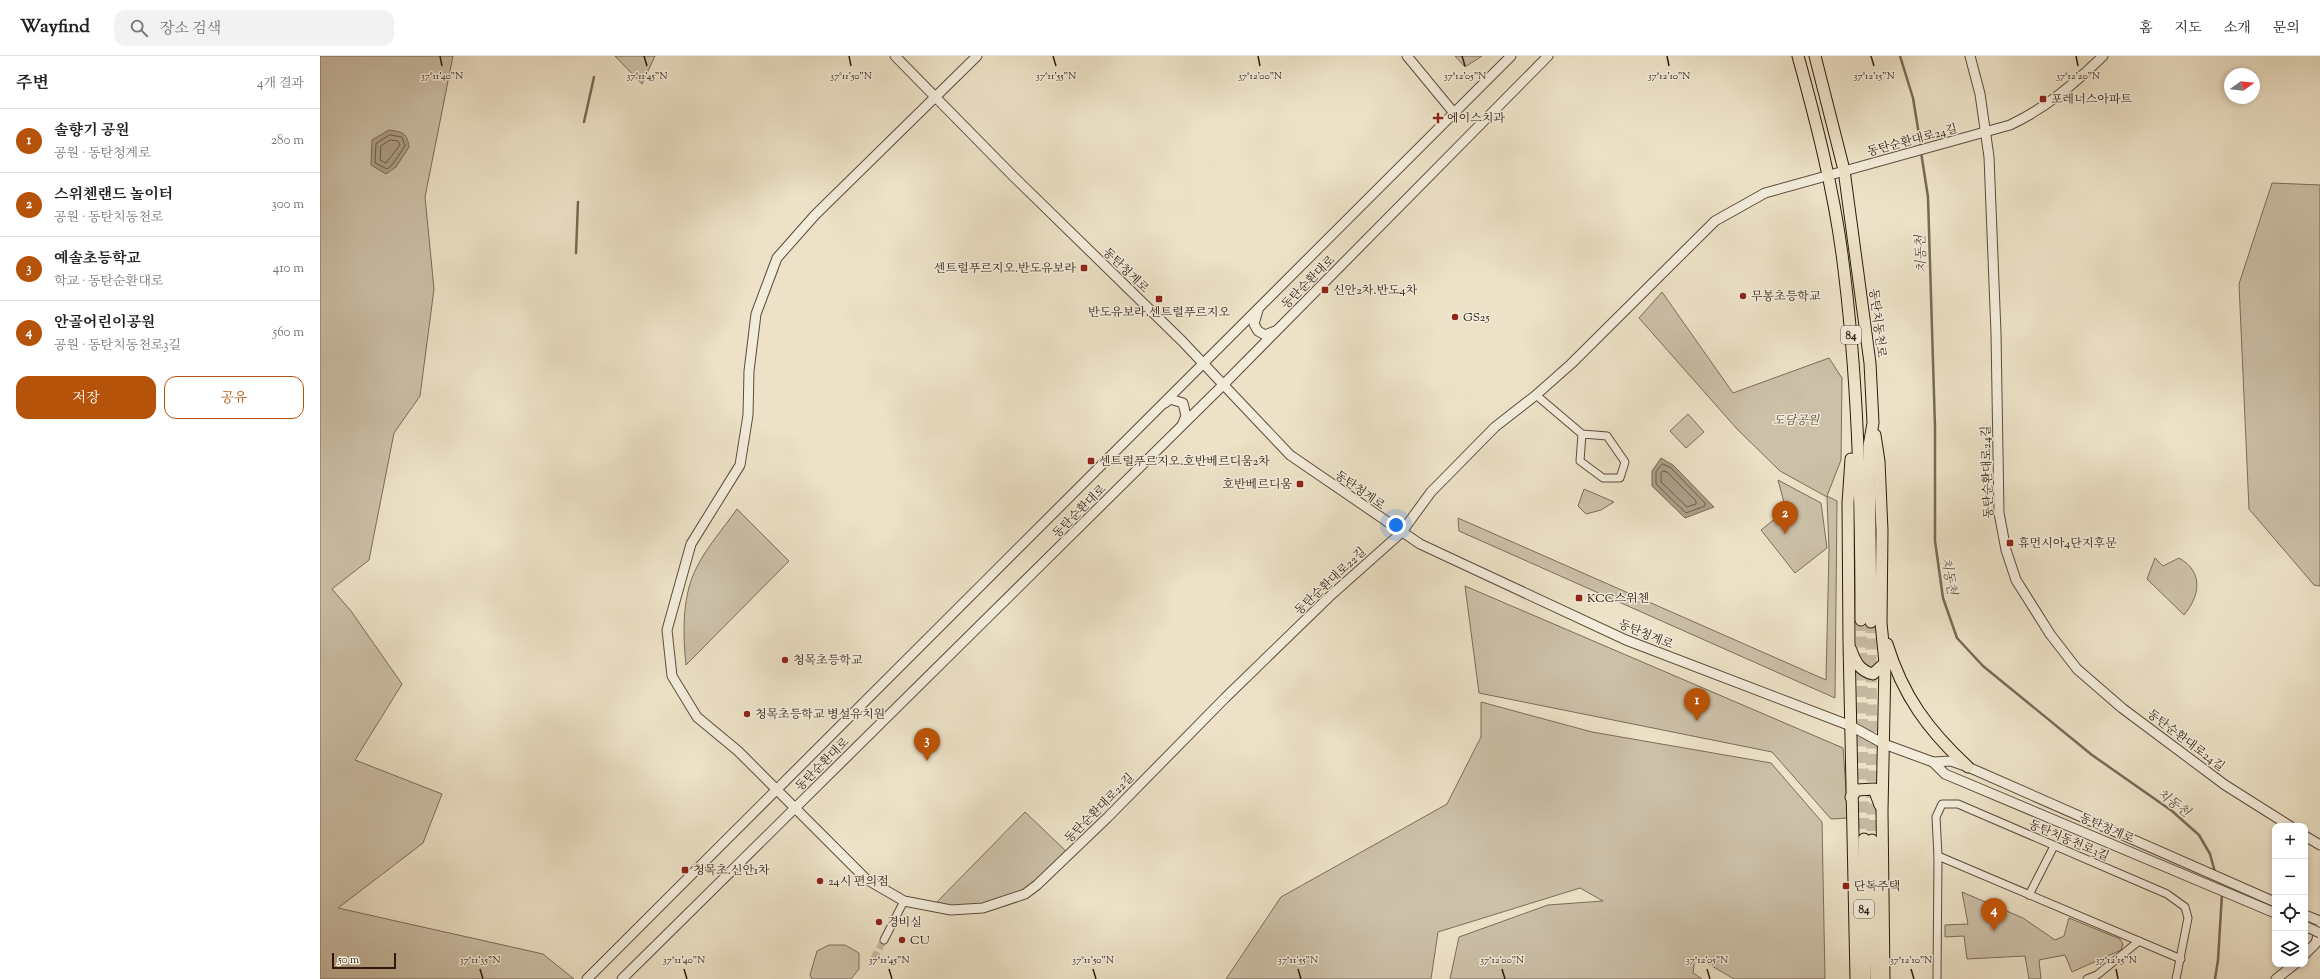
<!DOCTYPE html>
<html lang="ko">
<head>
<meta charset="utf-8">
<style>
  :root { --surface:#fff; --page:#f2f2f2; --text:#202124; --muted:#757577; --line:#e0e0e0; --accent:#b45309 }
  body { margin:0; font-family:"Sorts Mill Goudy","Noto Serif KR",serif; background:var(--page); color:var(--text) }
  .controls { position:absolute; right:12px; bottom:12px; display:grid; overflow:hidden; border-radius:8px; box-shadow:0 2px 6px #0003 }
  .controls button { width:36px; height:36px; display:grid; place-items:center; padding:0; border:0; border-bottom:1px solid var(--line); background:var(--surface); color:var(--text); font:20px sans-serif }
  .compass { position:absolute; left:1904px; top:12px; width:36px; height:36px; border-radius:50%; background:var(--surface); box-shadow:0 2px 6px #0003; rotate:75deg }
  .scale { position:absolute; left:12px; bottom:10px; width:64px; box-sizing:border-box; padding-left:4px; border:2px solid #2d190f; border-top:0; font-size:11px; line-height:14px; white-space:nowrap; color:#2d190f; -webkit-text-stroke:3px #f3ecdb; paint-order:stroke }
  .you { position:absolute; left:1076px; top:469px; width:14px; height:14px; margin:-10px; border:3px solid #fff; border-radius:50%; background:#1a73e8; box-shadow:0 0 0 6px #1a73e833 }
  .badge { display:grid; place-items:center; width:26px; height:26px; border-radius:50%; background:var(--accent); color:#fff; font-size:13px; font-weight:700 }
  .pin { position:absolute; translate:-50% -33px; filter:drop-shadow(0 1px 2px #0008) }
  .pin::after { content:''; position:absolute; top:21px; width:14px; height:12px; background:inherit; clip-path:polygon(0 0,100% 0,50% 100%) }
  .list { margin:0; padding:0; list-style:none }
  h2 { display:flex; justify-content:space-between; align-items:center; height:52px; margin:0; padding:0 16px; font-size:17px }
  h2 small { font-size:13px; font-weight:400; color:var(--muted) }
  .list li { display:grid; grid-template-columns:26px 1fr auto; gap:12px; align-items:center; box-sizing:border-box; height:64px; padding:0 16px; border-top:1px solid var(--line) }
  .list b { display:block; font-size:15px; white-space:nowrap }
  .list p { margin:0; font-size:13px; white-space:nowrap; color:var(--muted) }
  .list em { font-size:13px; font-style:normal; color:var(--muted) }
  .actions { display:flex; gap:8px; padding:12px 16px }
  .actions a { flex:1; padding:9px 0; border:1px solid var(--accent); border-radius:12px; text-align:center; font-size:14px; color:var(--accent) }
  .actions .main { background:var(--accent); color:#fff }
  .icon { flex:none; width:22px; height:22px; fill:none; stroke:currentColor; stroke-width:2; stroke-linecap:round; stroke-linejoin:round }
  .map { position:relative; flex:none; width:2000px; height:923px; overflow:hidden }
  header { display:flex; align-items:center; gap:24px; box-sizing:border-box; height:56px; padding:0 20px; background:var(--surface); border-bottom:1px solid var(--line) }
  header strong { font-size:19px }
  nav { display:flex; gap:22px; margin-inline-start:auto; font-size:14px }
  .search { width:280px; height:36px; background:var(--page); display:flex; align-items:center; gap:10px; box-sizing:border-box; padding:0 14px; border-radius:12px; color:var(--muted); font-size:15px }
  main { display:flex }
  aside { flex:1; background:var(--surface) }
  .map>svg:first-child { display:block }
</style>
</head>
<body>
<header>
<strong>Wayfind</strong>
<div class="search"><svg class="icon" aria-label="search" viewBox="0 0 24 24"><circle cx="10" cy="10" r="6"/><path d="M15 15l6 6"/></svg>장소 검색</div>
<nav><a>홈</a><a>지도</a><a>소개</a><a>문의</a></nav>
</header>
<main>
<aside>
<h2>주변<small>4개 결과</small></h2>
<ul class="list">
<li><span class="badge">1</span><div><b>솔향기 공원</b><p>공원 · 동탄청계로</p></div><em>280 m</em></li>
<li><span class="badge">2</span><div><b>스위첸랜드 놀이터</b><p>공원 · 동탄치동천로</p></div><em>300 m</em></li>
<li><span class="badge">3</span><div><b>예솔초등학교</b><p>학교 · 동탄순환대로</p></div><em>410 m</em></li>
<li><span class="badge">4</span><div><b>안골어린이공원</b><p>공원 · 동탄치동천로3길</p></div><em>560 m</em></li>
</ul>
<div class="actions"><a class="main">저장</a><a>공유</a></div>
</aside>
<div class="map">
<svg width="2000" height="923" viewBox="0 0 2000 923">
  <rect width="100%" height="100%" fill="#ede2c7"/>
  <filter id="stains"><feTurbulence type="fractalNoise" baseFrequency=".005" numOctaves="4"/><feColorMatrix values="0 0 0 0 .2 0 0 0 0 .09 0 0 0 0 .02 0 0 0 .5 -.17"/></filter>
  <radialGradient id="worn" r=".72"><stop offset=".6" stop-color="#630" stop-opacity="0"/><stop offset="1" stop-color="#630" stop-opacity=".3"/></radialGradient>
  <!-- green -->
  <g fill="#ccc0a8" stroke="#7c6c5c">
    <polygon points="0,0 133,0 105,141 114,233 100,340 74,377 49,504 12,533 31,555 82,628 35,704 122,738 103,787 18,852 223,898 254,923 0,923"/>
    <polygon points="295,0 335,0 322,28"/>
    <polygon points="1135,0 1162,0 1145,11"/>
    <polygon points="1952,127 2000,129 2000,530 1994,529 1929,453 1919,228"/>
    <polygon points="1342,236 1413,337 1509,302 1522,322 1521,404 1507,440 1517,445 1515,642 1139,475 1138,462 1506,624 1509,494 1507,441 1460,415 1417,373 1319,262"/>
    <polygon points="1368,358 1384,376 1366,392 1350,375"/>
    <polygon points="1458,424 1501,447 1507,492 1475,517 1441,474 1466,454"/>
    <polygon points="1264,433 1294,446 1281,454 1266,458 1258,450"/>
    <path d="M417 453 469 505 366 609C363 580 362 544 374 517 384 494 403 473 417 453Z"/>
    <path d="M1835 502 1843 510 1859 502C1884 516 1880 540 1864 559L1827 523Z"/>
    <polygon points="1145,530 1523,692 1528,762 1511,763 1452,696 1159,637"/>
    <polygon points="1161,646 1272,676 1451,707 1502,766 1505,923 1414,923 1375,900 1373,917 1382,923 1130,923 1139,881 1228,849 1283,845 1260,832 1118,876 1111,923 906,923 961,841 1127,748 1161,681"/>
    <path d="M705 756 747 796C736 806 726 819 714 828 687 849 646 855 614 849Z"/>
    <polygon points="1642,836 1703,862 1735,884 1744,880 1749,862 1800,883 1803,888 1801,894 1752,916 1745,899 1719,904 1721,923 1709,923 1705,900 1647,903 1644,880 1625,881 1625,869 1648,868"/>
    <polygon points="509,889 525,889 539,897 539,913 531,923 492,923 490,919 497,895"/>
  </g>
  <!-- water -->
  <g fill="#ac9e88" stroke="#796958">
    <path d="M69 74C83 76 87 77 89 91L76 111 66 118 51 109 52 84Z"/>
    <polygon points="1341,402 1353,409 1394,451 1365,462 1332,430 1332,415"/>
  </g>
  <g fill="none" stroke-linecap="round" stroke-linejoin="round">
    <!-- shore -->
    <g stroke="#6c5c4c" stroke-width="1">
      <polygon points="70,79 82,81 85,90 72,109 67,113 55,107 56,88"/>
      <polygon points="71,84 78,85 80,89 66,107 60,104 61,90"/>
      <polygon points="1343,408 1351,412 1385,447 1385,450 1366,457 1336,428 1336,416"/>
      <polygon points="1343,415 1347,416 1376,445 1376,448 1367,451 1341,426 1341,418"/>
    </g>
    <!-- stream -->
    <g stroke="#796958" stroke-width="2.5">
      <polyline points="1580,0 1593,42 1601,91"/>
      <polyline points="264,66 274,21"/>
      <polyline points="1601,96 1608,141 1615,371 1615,485 1623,542 1637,582 1663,610 1772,699 1852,755 1879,779 1890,798 1895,816"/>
      <polyline points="256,197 258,146"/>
      <polyline points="1895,923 1898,904 1902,838"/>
    </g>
    <!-- minor-tunnel -->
    <polyline stroke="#c7baa2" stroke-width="7" stroke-dasharray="7 3.5" stroke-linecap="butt" points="554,902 564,884"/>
    <!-- primary-tunnel -->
    <g stroke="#c7baa2" stroke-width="11" stroke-dasharray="11 5.5" stroke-linecap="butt">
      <polyline points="1541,564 1544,783"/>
      <polyline points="1551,566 1552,784"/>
    </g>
    <defs>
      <g id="minor">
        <polyline points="1216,339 1262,378 1260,405 1283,422 1300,422 1305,406 1287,380 1262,378"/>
        <polyline points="1618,800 1861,903"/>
        <polyline points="1709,839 1734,790"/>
        <polyline points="564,884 584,845"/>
        <polyline points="1617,923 1618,800 1616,761 1622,748 1638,748 1847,838 1865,851 1868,862 1856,923"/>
        <polyline points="1767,923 1777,919 1819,885"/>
      </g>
      <g id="tertiary">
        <polyline points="575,0 693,120 862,285 970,399 1100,488 1306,584 1531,670 1564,688 1613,706 1631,705 1648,711 1955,846"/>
        <path d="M657 0 495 159 457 202 436 258 429 315 428 359 420 409 371 488 347 574 352 620 377 661 418 695 546 823 584 845 631 854 663 852 705 838 717 829 788 761 905 642 1009 541 1081 477 1111 436 1175 371 1216 339 1251 308 1395 165 1445 137 1690 69C1726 52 1754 28 1783 0"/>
        <polyline points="1087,0 1134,57"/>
        <polyline points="1650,0 1660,38 1669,101 1676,277 1679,457 1686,494 1696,524 1730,578 1757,613 1802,652 1905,729 1970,770"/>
        <polyline points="938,254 934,268 938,275 945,279 955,275"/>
        <polyline points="845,347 850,343 863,347 866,360 863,367"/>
        <polyline points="1613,706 1625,718 1955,857"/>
        <polyline points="1985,780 2000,789"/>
        <polyline points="1985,859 2000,865"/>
        <polyline points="1985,898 1996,887 2000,872"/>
        <polyline points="267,923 1191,0"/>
        <polyline points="302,923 904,328 1228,0"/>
        <polyline points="1956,923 1975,908"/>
      </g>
      <g id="primary">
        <path d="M1478 0C1496 65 1513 131 1522 198 1538 319 1541 442 1541 564"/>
        <polyline points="1495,0 1524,114 1550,307 1553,367 1549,390 1551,566"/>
        <polyline points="1555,379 1559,405 1562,475 1561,567 1565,607 1562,755 1564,923"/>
        <polyline points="1531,403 1528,447 1529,586 1536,923"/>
        <path d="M1567 588C1583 640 1608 674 1648 711"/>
        <path d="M1531 594C1535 606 1540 615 1553 618L1565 607"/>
        <polyline points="1531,741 1537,734 1554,733 1560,749"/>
        <polyline points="1544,783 1545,923"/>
        <polyline points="1552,784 1556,923"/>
      </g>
    </defs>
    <!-- minor casing -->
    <use href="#minor" stroke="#5d4b3d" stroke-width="9"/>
    <!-- tertiary casing -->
    <use href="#tertiary" stroke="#5d4b3d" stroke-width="11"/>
    <!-- primary casing -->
    <use href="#primary" stroke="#2d190f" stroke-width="13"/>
    <!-- minor -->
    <use href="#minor" stroke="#f3ecdb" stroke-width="7"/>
    <!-- tertiary -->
    <use href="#tertiary" stroke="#f3ecdb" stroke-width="9"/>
    <!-- primary -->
    <use href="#primary" stroke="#ede2c7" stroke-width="11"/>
    <defs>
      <polyline id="tertiary-bridge" points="1985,870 2000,877"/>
    </defs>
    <!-- tertiary-bridge casing -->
    <use href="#tertiary-bridge" stroke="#5d4b3d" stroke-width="11" stroke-linecap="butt"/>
    <!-- tertiary-bridge -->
    <use href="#tertiary-bridge" stroke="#f3ecdb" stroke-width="9"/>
  </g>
  <!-- ticks -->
  <path fill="none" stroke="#2d190f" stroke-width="1.5" d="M120 0 122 10M324 0 327 10M529 0 531 10M733 0 736 10M938 0 940 10M1142 0 1145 10M1347 0 1349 10M1551 0 1554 10M1756 0 1758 10M160 913 163 923M364 913 367 923M569 913 572 923M773 913 776 923M978 913 981 923M1182 913 1185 923M1387 913 1390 923M1591 913 1594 923M1796 913 1798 923"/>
  <!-- markers -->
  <g fill="#8f2418" stroke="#f3ecdb" stroke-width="1.5">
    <rect x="1719" y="39" width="8" height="8" rx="2"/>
    <path d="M1116 56h4v4h4v4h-4v4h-4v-4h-4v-4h4z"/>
    <rect x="760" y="208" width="8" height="8" rx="2"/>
    <rect x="1001" y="230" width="8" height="8" rx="2"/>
    <circle cx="1423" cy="240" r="4"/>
    <rect x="835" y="239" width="8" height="8" rx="2"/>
    <circle cx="1135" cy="261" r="4"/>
    <rect x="767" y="401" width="8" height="8" rx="2"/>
    <rect x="976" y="424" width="8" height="8" rx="2"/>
    <rect x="1686" y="483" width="8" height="8" rx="2"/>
    <rect x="1255" y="538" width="8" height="8" rx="2"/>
    <circle cx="465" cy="604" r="4"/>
    <circle cx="427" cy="658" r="4"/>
    <rect x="361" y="810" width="8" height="8" rx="2"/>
    <circle cx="500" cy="825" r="4"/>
    <rect x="1522" y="826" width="8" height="8" rx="2"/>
    <circle cx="559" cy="866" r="4"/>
    <circle cx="582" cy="884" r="4"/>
  </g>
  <g text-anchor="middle" stroke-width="3" stroke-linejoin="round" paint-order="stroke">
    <!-- shield labels -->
    <g fill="#f3ecdb" stroke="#68584c" stroke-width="1">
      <rect x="1521" y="270" width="20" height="18" rx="3"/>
      <rect x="1534" y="844" width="20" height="18" rx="3"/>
    </g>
    <g font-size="11" font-weight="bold" fill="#2d190f">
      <text x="1531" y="283">84</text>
      <text x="1544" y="857">84</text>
    </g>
    <!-- poi labels -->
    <g font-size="12" fill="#2d190f" stroke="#f3ecdb" text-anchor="start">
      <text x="1731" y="47">포레너스아파트</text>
      <text x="1127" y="66">에이스치과</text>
      <text x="756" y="216" text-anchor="end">센트럴푸르지오.반도유보라</text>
      <text x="1013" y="238">신안2차.반도4차</text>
      <text x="1431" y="244">무봉초등학교</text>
      <text x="839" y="260" text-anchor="middle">반도유보라.센트럴푸르지오</text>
      <text x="1143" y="265">GS25</text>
      <text x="779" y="409">센트럴푸르지오.호반베르디움2차</text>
      <text x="972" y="432" text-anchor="end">호반베르디움</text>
      <text x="1698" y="491">휴먼시아4단지후문</text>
      <text x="1267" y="546">KCC스위첸</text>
      <text x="473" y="608">청목초등학교</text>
      <text x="435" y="662">청목초등학교 병설유치원</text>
      <text x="373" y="818">청목초.신안1차</text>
      <text x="508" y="829">24시 편의점</text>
      <text x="1534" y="834">단독주택</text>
      <text x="567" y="870">경비실</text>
      <text x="590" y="888">CU</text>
    </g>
    <!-- street labels -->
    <g font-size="12" fill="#2d190f" stroke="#f3ecdb">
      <text transform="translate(1592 84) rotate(-15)" y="4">동탄순환대로24길</text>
      <text transform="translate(806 214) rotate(44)" y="4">동탄청계로</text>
      <text transform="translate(988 226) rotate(-45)" y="4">동탄순환대로</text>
      <text transform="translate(1558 267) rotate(83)" y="4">동탄치동천로</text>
      <text transform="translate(1667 416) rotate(-92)" y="4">동탄순환대로24길</text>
      <text transform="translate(1040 434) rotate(35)" y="4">동탄청계로</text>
      <text transform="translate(759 455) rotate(-45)" y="4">동탄순환대로</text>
      <text transform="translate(1010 525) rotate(-43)" y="4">동탄순환대로22길</text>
      <text transform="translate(1326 578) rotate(22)" y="4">동탄청계로</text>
      <text transform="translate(1866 684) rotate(37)" y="4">동탄순환대로24길</text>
      <text transform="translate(502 708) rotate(-45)" y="4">동탄순환대로</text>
      <text transform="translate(779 752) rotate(-45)" y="4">동탄순환대로22길</text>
      <text transform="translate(1787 772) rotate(23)" y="4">동탄청계로</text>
      <text transform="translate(1749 784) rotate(23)" y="4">동탄치동천로3길</text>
    </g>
    <!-- park labels -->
    <g font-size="12" font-style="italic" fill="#5d4b3d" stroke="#f3ecdb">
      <text x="1476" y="368">도담공원</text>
    </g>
    <!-- water labels -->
    <g font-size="13" font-style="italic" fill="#604e3f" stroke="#f3ecdb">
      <text transform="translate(1600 198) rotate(-92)" y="5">치동천</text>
      <text transform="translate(1630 520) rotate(80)" y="5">치동천</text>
      <text transform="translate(1854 746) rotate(37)" y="5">치동천</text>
    </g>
  </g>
  <g font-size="10" text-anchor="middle" fill="#2d190f" stroke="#f3ecdb" stroke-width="3" stroke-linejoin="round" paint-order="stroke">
    <text x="122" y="23">37°11'40"N</text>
    <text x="327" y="23">37°11'45"N</text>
    <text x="531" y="23">37°11'50"N</text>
    <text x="736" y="23">37°11'55"N</text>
    <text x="940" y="23">37°12'00"N</text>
    <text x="1145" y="23">37°12'05"N</text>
    <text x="1349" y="23">37°12'10"N</text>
    <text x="1554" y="23">37°12'15"N</text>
    <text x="1758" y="23">37°12'20"N</text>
    <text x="160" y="907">37°11'35"N</text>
    <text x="364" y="907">37°11'40"N</text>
    <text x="569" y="907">37°11'45"N</text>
    <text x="773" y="907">37°11'50"N</text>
    <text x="978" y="907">37°11'55"N</text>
    <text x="1182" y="907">37°12'00"N</text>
    <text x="1387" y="907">37°12'05"N</text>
    <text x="1591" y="907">37°12'10"N</text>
    <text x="1796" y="907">37°12'15"N</text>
  </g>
  <rect width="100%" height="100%" filter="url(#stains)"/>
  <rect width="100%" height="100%" fill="url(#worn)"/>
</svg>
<div class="controls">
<button>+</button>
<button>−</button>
<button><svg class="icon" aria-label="locate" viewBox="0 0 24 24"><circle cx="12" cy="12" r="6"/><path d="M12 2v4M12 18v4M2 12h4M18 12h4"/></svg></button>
<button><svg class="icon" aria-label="layers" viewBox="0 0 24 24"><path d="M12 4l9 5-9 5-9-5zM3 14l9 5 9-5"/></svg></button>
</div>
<svg class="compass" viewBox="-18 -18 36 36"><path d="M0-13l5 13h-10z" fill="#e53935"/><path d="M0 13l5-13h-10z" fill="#757577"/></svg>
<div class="scale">50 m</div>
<div class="you"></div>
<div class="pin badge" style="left:1377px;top:665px">1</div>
<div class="pin badge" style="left:1465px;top:478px">2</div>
<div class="pin badge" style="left:607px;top:705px">3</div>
<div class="pin badge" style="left:1674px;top:875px">4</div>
</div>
</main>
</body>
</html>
